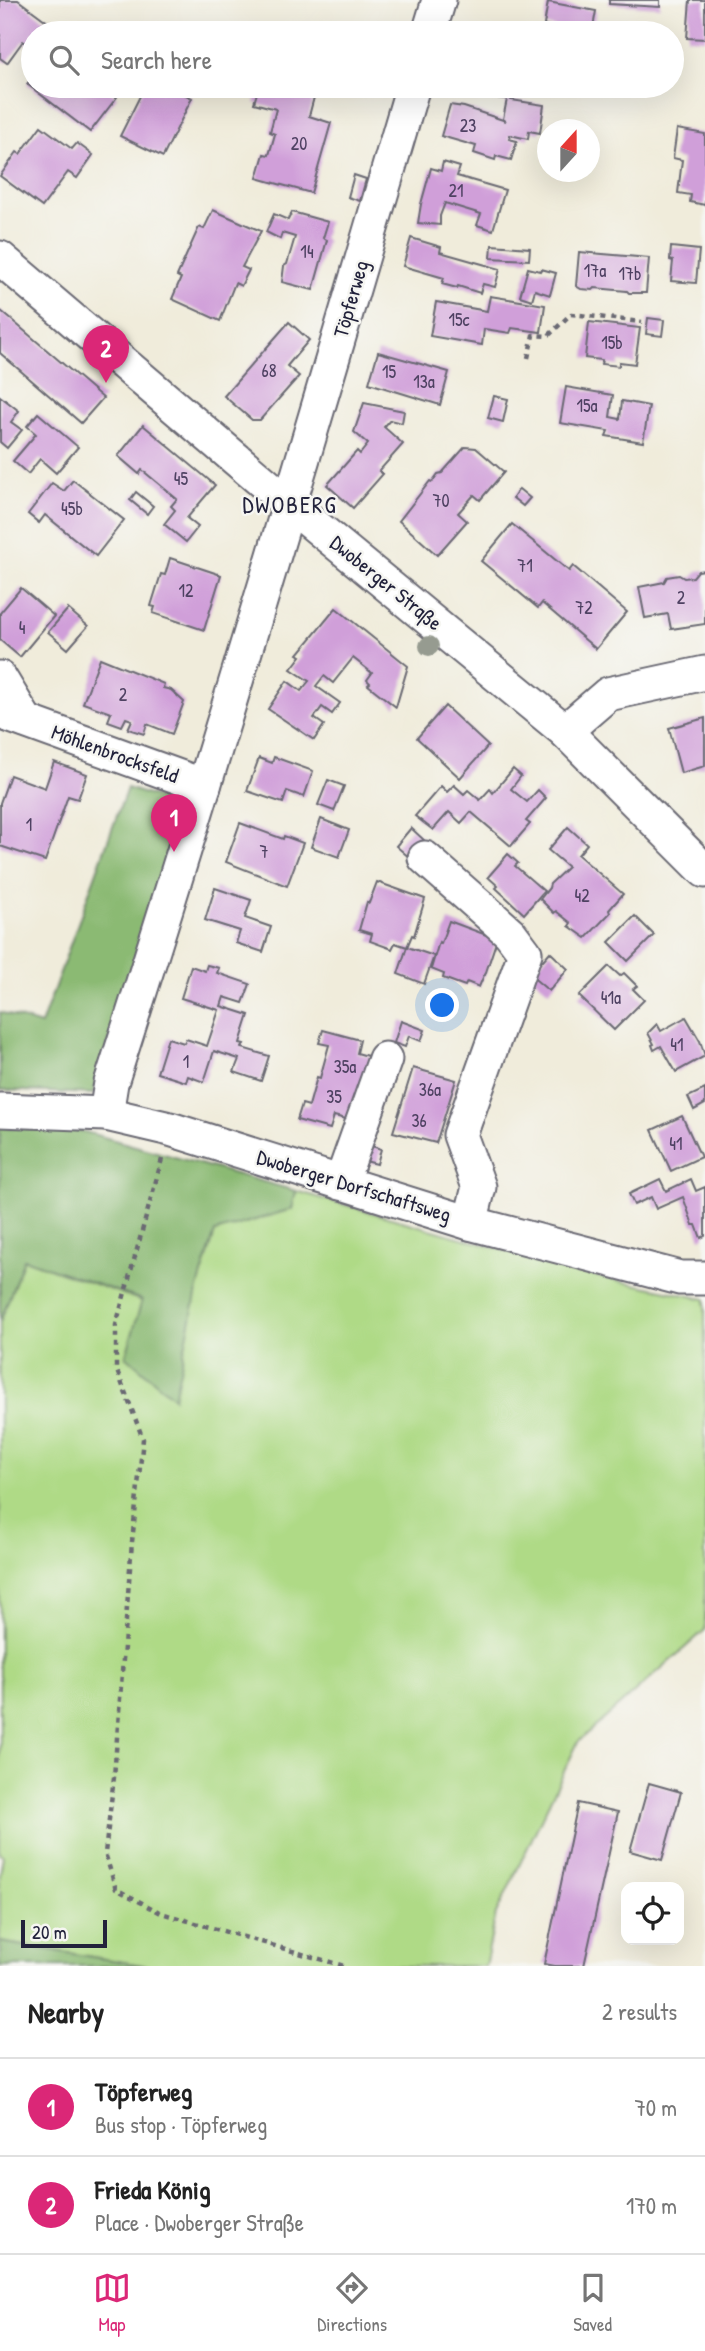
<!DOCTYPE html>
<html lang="en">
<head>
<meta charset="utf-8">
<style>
  :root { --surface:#fff; --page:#f6f6f6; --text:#222; --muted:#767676; --line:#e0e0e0; --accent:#db2777 }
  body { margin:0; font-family:"Patrick Hand",sans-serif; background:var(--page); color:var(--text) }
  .controls { position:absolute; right:21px; bottom:21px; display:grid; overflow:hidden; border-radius:14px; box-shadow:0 7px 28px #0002 }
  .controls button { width:63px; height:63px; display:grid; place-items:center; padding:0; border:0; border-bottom:2px solid var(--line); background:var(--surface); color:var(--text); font:35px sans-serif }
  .compass { position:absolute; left:537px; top:119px; width:63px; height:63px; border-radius:50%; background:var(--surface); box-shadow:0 7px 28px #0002; rotate:21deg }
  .scale { position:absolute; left:21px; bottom:18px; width:86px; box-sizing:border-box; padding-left:7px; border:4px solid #22223b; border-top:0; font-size:19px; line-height:24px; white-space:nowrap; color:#22223b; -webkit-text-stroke:5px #f6f6f2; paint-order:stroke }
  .you { position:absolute; left:443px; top:1006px; width:24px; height:24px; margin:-18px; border:5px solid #fff; border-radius:50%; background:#1a73e8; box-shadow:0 0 0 10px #1a73e833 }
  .badge { display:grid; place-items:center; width:46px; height:46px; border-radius:50%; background:var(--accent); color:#fff; font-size:23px; font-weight:700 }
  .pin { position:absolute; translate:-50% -58px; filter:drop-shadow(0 2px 4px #0008) }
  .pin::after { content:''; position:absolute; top:37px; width:24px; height:21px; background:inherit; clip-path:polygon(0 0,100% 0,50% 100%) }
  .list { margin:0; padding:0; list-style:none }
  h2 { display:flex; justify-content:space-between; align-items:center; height:91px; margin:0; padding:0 28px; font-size:30px }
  h2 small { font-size:23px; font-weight:400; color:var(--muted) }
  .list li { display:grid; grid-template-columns:46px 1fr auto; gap:21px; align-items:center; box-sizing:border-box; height:98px; padding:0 28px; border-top:2px solid var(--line) }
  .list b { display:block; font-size:26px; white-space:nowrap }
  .list p { margin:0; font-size:23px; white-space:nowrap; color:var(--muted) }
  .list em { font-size:23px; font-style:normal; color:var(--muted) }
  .icon { flex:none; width:38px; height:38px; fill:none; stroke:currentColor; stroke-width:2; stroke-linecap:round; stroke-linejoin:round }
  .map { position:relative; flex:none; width:705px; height:1966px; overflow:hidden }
  .search { position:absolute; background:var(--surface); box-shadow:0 7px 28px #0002; left:21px; right:21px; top:21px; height:77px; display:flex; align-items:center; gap:18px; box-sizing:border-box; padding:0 24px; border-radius:38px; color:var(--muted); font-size:26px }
  .sheet { height:287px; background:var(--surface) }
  nav { display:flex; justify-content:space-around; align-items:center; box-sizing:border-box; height:98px; border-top:2px solid var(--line); background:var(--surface); font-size:19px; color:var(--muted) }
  nav a { display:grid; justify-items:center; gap:4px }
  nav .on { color:var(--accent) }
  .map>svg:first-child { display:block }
</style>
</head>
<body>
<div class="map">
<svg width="705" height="1966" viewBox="0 0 705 1966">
  <rect width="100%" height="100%" fill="#f6f6f2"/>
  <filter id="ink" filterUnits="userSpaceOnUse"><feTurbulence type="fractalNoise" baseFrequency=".0143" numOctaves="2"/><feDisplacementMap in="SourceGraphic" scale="14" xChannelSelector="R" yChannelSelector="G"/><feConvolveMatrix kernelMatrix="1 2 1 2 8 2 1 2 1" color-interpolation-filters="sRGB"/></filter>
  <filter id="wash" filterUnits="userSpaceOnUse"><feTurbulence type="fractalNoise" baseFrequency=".00686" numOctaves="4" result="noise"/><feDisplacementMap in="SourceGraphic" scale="28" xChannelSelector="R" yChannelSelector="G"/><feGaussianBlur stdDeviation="1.57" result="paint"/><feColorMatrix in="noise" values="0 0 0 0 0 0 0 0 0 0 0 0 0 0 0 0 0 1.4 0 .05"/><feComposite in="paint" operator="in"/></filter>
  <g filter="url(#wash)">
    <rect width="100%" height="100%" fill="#f0ecdb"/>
    <!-- green -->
    <polygon fill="#afda86" stroke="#687e60" stroke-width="2" points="296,1191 595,1276 705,1299 705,1630 578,1742 496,1914 485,1966 148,1966 0,1942 0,1875 3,1856 0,1854 0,1322 24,1259 142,1301 197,1291 215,1232 292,1209"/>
    <!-- forest -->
    <g fill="#8bba73" stroke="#566e57" stroke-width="2">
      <polygon points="127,788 182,806 93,1094 0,1090 0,1012 41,1025"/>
      <polygon points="0,1127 82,1131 296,1191 292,1209 215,1232 197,1291 174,1398 126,1356 142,1300 24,1259 0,1322"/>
      <polygon points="0,1942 148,1966 0,1966"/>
    </g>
    <g id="blocks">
      <!-- building -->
      <g fill="#d09fd9">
        <polygon points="0,0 18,0 49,23 42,33 33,33 32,47 23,41 7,63 0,58"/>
        <polygon points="609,0 660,0 660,7 609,4"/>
        <polygon points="690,0 705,0 705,39 687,38"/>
        <polygon points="548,2 596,11 592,33 544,25"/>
        <polygon points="33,76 33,86 103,86 117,97 90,132 27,84"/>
        <polygon points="145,86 168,86 192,98 163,157 120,136"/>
        <polygon points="259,86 317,86 309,116 331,123 311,193 257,178 264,154 269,155 275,134 270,132 276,109 254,103"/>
        <polygon points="494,86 514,86 511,100 544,105 540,133 529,131 528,139 510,135 509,139 517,141 511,160 496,156 495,160 474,153 476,146 441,136 450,105 464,107 506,121 503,119 507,99 497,98 493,91"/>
        <polygon points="41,126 72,149 77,143 93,155 77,178 68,172 42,207 0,176 17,152 20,154"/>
        <polygon points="677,129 705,134 705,205 690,202 691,195 678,193 682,160 673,158"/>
        <polygon points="443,162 460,167 457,176 505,190 493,230 477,225 481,214 445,203 440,216 440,225 418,223 421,204 431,168 441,171"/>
        <polygon points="354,175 366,179 360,201 348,197"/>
        <polygon points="213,210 261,231 242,267 249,270 241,286 235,283 220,321 172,299 181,278 177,276 199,227 204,229"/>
        <polygon points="292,212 328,222 323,238 327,240 313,290 282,282 284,266 287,264 295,237 282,233 280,239 266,232 274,214 288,220"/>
        <polygon points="411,238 441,247 440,252 500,269 495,287 483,284 480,293 458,286 457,288 442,284 444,278 403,266"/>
        <polygon points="492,245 530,248 529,260 491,258"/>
        <polygon points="671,247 699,250 696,283 671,281 673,261 670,260"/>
        <polygon points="579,252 649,258 646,293 629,293 627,291 595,288 593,290 581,289 576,286"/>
        <polygon points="528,268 540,271 541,269 556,273 550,295 535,290 532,300 520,296"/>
        <polygon points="490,296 545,305 541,332 512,328 510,333 484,329 482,345 430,336 436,302 487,311"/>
        <polygon points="0,310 103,398 81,423 0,353"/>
        <polygon points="648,318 664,320 662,336 646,334"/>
        <polygon points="289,322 309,340 287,366 299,376 260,420 252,420 224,396"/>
        <polygon points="589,322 640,328 635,364 619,362 619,366 601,364 602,360 585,358"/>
        <polygon points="378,352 449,372 440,405 369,383"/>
        <polygon points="566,387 613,395 610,417 620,419 622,401 649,406 643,442 606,436 608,431 560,423"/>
        <polygon points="0,396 19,411 11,422 22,430 7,448 0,442"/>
        <polygon points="494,396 508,399 503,422 488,418"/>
        <polygon points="364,403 404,411 402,423 390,420 384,427 403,444 379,471 383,474 353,508 327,485 357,451 360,454 368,444 354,432"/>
        <polygon points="38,413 78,447 56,473 40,459 28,474 13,461 36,434 27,426"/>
        <polygon points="143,425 215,485 187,518 198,527 186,542 164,524 175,510 171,506 177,499 142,470 139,474 118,456"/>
        <polygon points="465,447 476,448 504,472 480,500 474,495 458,513 467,521 437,555 399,521 430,481 432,482 438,474 442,473"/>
        <polygon points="73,480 124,520 96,556 45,515 39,523 28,514 52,483 64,491"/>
        <polygon points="519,489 530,498 523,506 513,498"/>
        <polygon points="136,492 153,506 147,514 130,500"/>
        <polygon points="512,524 569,571 573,566 627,612 596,649 542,603 538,608 481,561"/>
        <polygon points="170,558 221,575 204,630 153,613 155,607 151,606 161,574 165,575"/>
        <polygon points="705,570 705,624 671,629 668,614 645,618 639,587 664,582 667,577 679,575 684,578 693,577 698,571"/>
        <polygon points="21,588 54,616 20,657 0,640 0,613"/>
        <polygon points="336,608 408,666 396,707 368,685 370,683 367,680 372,673 353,658 333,683 324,676 316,686 340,703 332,714 322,707 314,718 324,725 314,740 268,709 287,681 301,691 309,681 291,669 301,656 298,654"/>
        <polygon points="68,609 88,626 68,649 48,632"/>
        <polygon points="100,658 164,684 163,688 171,690 184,702 172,734 147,724 144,734 128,729 132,720 126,718 122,726 108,721 111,713 83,703"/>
        <polygon points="445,706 488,746 460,778 417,738"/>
        <polygon points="705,718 705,766 681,773 669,728"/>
        <polygon points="274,757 313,771 304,797 287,791 283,803 247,791 259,758 272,763"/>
        <polygon points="54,762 87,774 78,799 68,796 45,861 0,846 0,803 10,775 45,788"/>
        <polygon points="513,769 521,776 511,789 527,802 538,790 546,798 526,821 530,824 511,846 471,812 461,823 449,812 433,830 415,816 441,786 447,792 454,785 464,794 468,790 480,800 490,789 493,793"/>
        <polygon points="328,780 344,786 334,811 318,805"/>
        <polygon points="321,819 349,830 339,857 311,847"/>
        <polygon points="240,823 283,839 284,836 303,843 287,886 226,862"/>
        <polygon points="568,827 587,844 578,855 623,894 609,910 610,913 586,938 569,926 571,923 556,911 554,913 540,899 549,888 550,884 568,867 548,850"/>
        <polygon points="411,828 425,841 410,858 396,846"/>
        <polygon points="508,854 518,863 515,866 544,891 524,914 496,888 498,886 488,877"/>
        <polygon points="377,882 425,899 414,936 412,935 407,947 434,956 424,984 398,974 407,947 395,943 392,949 370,941 372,934 359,930 367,902 369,903"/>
        <polygon points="215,888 251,900 245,918 271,927 263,952 236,943 240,931 205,920"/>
        <polygon points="635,916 654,935 628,961 609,942"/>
        <polygon points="449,921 497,939 485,975 484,975 479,987 467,982 465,986 443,978 444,974 431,969 439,942 441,943"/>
        <polygon points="550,952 568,969 549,991 530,975"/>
        <polygon points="207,965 219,968 217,973 250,984 243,1003 224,997 221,1006 249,1015 240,1043 244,1044 242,1048 269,1056 261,1081 234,1072 239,1059 214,1051 204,1082 188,1076 186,1082 157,1073 168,1038 184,1043 186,1039 207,1046 219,1010 181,998 191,966 205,971"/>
        <polygon points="609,966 620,976 624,973 637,986 633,989 644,1000 614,1030 579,996"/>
        <polygon points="686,1017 700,1041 705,1056 676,1072 661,1046 654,1050 652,1045 654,1044 648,1033 657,1024 661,1031"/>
        <polygon points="401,1021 425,1030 421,1041 409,1036 405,1047 394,1043"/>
        <polygon points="323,1030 360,1040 357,1053 371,1057 350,1120 334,1116 330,1129 297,1120 302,1104 309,1106 317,1077 320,1078 329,1045 319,1043"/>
        <polygon points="413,1068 456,1080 436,1143 393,1132"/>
        <polygon points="705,1089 705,1104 694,1110 688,1097"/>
        <polygon points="682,1116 701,1157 671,1171 652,1130"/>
        <polygon points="365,1144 381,1149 377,1164 361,1160"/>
        <polygon points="660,1179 666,1191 691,1179 696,1191 705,1187 705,1236 701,1238 696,1225 693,1225 683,1197 656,1209 651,1197 634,1205 629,1194"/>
        <polygon points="649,1783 681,1792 662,1860 630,1851"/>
        <polygon points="578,1803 618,1812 584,1966 554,1966 544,1964"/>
      </g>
    </g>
  </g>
  <g filter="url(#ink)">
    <use href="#blocks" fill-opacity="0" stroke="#6a6973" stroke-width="2"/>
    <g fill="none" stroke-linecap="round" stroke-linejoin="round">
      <defs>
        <g id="minor">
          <polyline points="429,33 439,0"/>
          <polyline points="0,258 290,505 565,731 705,871"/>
          <polyline points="0,678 26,721"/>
          <polyline points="0,712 204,786"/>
          <polyline points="565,731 608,694 705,673"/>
          <polyline points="425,858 510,933 525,953 460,1135 479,1187 470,1223"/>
          <polyline points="0,1110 106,1114 170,1129 470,1223 680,1278 705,1278"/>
          <path d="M106 1114 111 1083C217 752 315 419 413 86"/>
          <polyline points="341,1183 385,1059"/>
        </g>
      </defs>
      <!-- minor casing -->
      <use href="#minor" stroke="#6a6973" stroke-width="37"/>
      <!-- path -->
      <g stroke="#6a6973" stroke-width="4.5" stroke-dasharray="5 5" stroke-linecap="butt">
        <polyline points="528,358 533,335 548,336 571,314 642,322"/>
        <polyline points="162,1159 116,1325 116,1368 143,1439 132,1542 114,1777 105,1853 116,1889 161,1913 344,1966"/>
      </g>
      <!-- minor -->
      <use href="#minor" stroke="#fff" stroke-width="33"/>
    </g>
    <!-- trees -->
    <circle fill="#969b90" cx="429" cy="646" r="10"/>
  </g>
  <g text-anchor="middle" stroke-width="5" stroke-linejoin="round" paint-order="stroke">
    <!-- number labels -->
    <g font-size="18" fill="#4e4162">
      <text x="468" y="132">23</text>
      <text x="299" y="150">20</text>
      <text x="456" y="197">21</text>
      <text x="307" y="258">14</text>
      <text x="595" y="277">17a</text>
      <text x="630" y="280">17b</text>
      <text x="459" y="326">15c</text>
      <text x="612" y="349">15b</text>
      <text x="269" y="377">68</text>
      <text x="389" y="378">15</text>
      <text x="424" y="388">13a</text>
      <text x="587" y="412">15a</text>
      <text x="181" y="485">45</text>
      <text x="441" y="507">70</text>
      <text x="72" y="515">45b</text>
      <text x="525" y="572">71</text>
      <text x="186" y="597">12</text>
      <text x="681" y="604">2</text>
      <text x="584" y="614">72</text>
      <text x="22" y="634">4</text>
      <text x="123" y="701">2</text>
      <text x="29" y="831">1</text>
      <text x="264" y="858">7</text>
      <text x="582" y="902">42</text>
      <text x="611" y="1004">41a</text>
      <text x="677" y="1051">41</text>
      <text x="186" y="1068">1</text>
      <text x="345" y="1073">35a</text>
      <text x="430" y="1096">36a</text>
      <text x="334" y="1103">35</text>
      <text x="419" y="1127">36</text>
      <text x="676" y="1150">41</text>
    </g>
    <!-- street labels -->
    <g font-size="21" fill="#22223b" stroke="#f6f6f2">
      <text transform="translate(351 299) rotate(-74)" y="7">Töpferweg</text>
      <text transform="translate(386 583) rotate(39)" y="7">Dwoberger Straße</text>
      <text transform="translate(115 754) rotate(20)" y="7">Möhlenbrocksfeld</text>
      <text transform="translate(354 1186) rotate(17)" y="7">Dwoberger Dorfschaftsweg</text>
    </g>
    <!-- neighbourhood labels -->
    <g font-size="23" letter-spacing="2" fill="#22223b" stroke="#f6f6f2">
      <text x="290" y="513">DWOBERG</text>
    </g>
  </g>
</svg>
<div class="controls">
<button><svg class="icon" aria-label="locate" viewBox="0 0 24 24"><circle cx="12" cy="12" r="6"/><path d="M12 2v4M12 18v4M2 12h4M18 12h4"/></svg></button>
</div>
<svg class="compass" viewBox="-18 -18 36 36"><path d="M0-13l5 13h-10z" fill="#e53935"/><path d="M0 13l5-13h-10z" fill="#767676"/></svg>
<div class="scale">20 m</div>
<div class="you"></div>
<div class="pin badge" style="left:174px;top:852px">1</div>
<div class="pin badge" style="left:106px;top:383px">2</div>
<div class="search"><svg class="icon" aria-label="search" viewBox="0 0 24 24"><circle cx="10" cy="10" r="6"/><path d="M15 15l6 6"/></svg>Search here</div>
</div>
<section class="sheet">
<h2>Nearby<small>2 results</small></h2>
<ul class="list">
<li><span class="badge">1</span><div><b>Töpferweg</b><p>Bus stop · Töpferweg</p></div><em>70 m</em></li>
<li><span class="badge">2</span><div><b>Frieda König</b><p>Place · Dwoberger Straße</p></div><em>170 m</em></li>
</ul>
</section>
<nav>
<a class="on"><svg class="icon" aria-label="map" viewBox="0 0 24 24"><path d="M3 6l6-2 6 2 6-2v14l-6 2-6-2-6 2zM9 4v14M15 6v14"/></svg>Map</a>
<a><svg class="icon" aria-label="directions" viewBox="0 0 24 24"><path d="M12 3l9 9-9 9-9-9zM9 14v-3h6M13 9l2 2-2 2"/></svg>Directions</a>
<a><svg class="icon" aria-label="saved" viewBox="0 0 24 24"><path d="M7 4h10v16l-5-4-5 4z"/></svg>Saved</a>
</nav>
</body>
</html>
